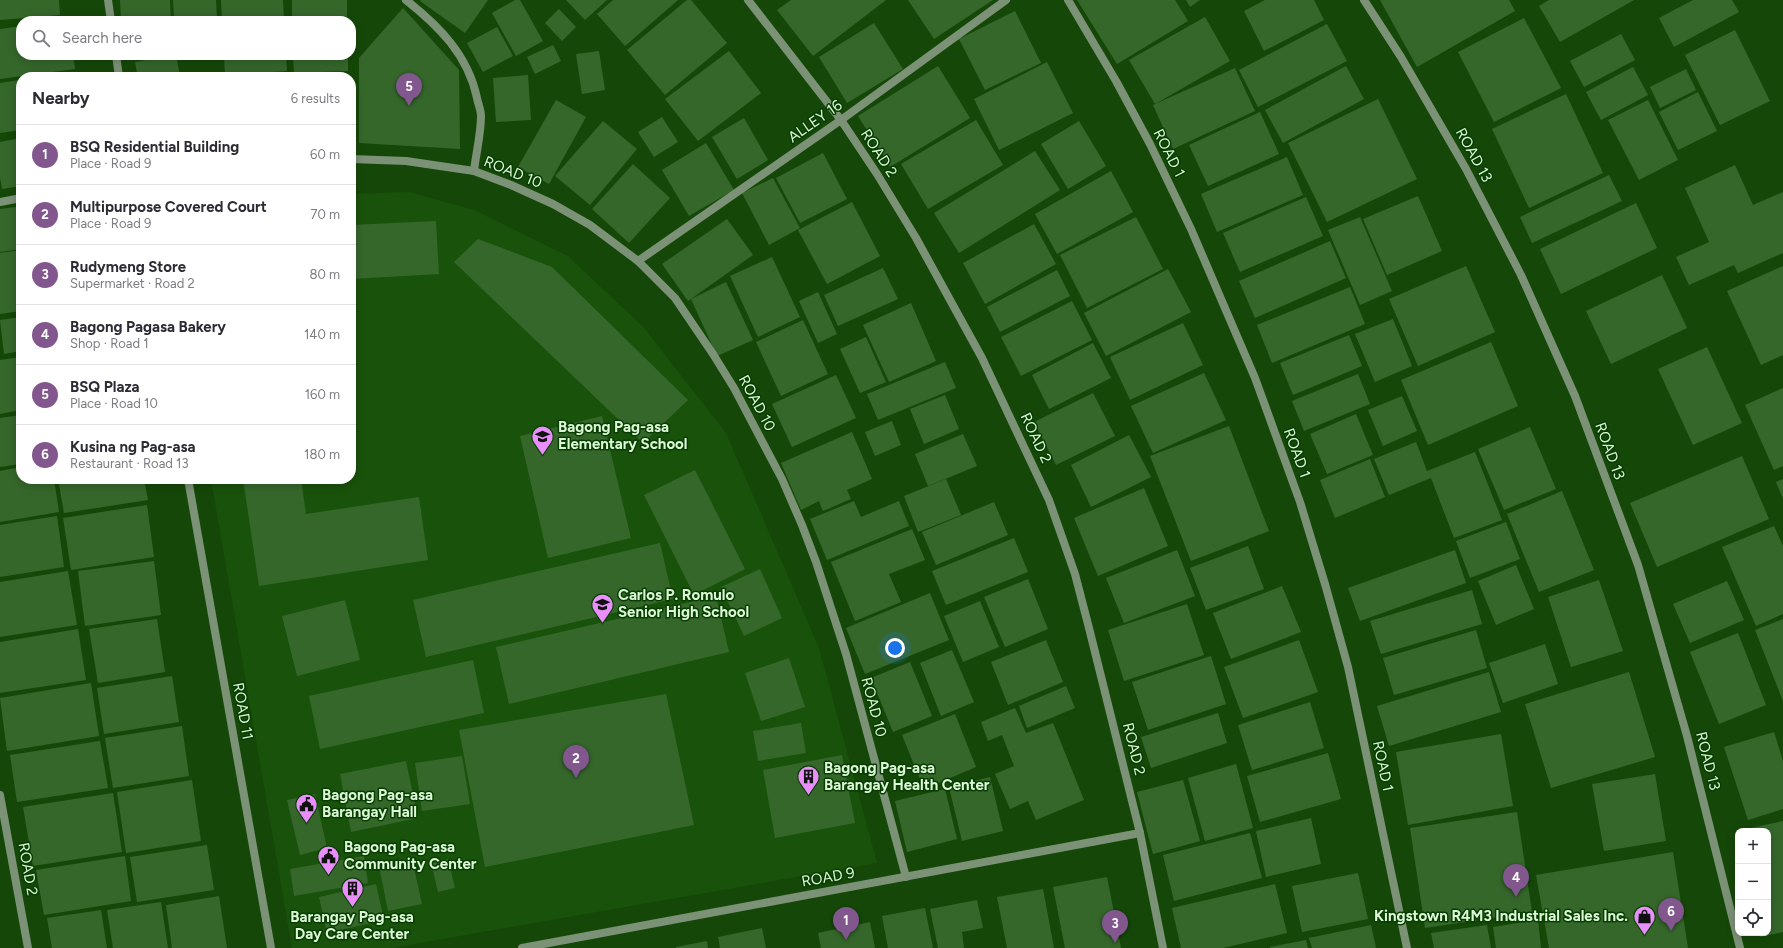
<!DOCTYPE html>
<html lang="en">
<head>
<meta charset="utf-8">
<style>
  :root { --surface:#fff; --page:#f2f2f3; --text:#2b2b33; --muted:#7c7c81; --line:#e1e1e2; --accent:#81578e }
  body { margin:0; font-family:Figtree,sans-serif; background:var(--page); color:var(--text) }
  .controls { position:absolute; right:12px; bottom:12px; display:grid; overflow:hidden; border-radius:8px; box-shadow:0 2px 10px #0003 }
  .controls button { width:36px; height:36px; display:grid; place-items:center; padding:0; border:0; border-bottom:1px solid var(--line); background:var(--surface); color:var(--text); font:20px sans-serif }
  .you { position:absolute; left:895px; top:648px; width:14px; height:14px; margin:-10px; border:3px solid #fff; border-radius:50%; background:#1a73e8; box-shadow:0 0 0 6px #1a73e833 }
  .badge { display:grid; place-items:center; width:26px; height:26px; border-radius:50%; background:var(--accent); color:#fff; font-size:13px; font-weight:700 }
  .pin { position:absolute; translate:-50% -33px; filter:drop-shadow(0 1px 2px #0008) }
  .pin::after { content:''; position:absolute; top:21px; width:14px; height:12px; background:inherit; clip-path:polygon(0 0,100% 0,50% 100%) }
  .list { margin:0; padding:0; list-style:none }
  h2 { display:flex; justify-content:space-between; align-items:center; height:52px; margin:0; padding:0 16px; font-size:17px }
  h2 small { font-size:13px; font-weight:400; color:var(--muted) }
  .list li { display:grid; grid-template-columns:26px 1fr auto; gap:12px; align-items:center; box-sizing:border-box; height:60px; padding:0 16px; border-top:1px solid var(--line) }
  .list b { display:block; font-size:15px; white-space:nowrap }
  .list p { margin:0; font-size:13px; white-space:nowrap; color:var(--muted) }
  .list em { font-size:13px; font-style:normal; color:var(--muted) }
  .icon { flex:none; width:22px; height:22px; fill:none; stroke:currentColor; stroke-width:2; stroke-linecap:round; stroke-linejoin:round }
  .map { position:relative; flex:none; width:1783px; height:948px; overflow:hidden }
  .search { position:absolute; background:var(--surface); box-shadow:0 2px 10px #0003; left:16px; top:16px; width:340px; height:44px; display:flex; align-items:center; gap:10px; box-sizing:border-box; padding:0 14px; border-radius:16px; color:var(--muted); font-size:15px }
  .panel { position:absolute; background:var(--surface); box-shadow:0 2px 10px #0003; left:16px; top:72px; width:340px; height:412px; border-radius:16px }
  .map>svg:first-child { display:block }
</style>
</head>
<body>
<div class="map">
<svg width="1783" height="948" viewBox="0 0 1783 948">
  <rect width="100%" height="100%" fill="#154808"/>
  <!-- built -->
  <polygon fill="#19520b" points="409,192 474,210 568,256 644,328 726,433 819,648 877,863 391,948 292,948 211,479 351,479 351,194"/>
  <!-- building -->
  <g fill="#35672b">
    <polygon points="0,0 59,0 60,15 0,20"/>
    <polygon points="120,0 170,0 171,21 121,21"/>
    <polygon points="173,0 216,0 217,21 174,21"/>
    <polygon points="221,0 283,0 284,21 222,21"/>
    <rect x="292" y="0" width="55" height="21"/>
    <polygon points="421,0 488,0 465,33 420,1"/>
    <polygon points="515,0 520,0 543,41 516,56 492,13"/>
    <polygon points="566,0 607,0 585,20"/>
    <polygon points="613,0 678,0 625,46 597,14"/>
    <polygon points="687,0 691,0 727,43 665,95 627,50"/>
    <polygon points="791,0 886,0 813,56 777,10"/>
    <polygon points="908,0 993,0 934,39"/>
    <polygon points="1077,0 1175,0 1188,21 1117,64"/>
    <polygon points="1186,0 1200,0 1190,7"/>
    <polygon points="1265,0 1314,0 1324,20 1264,51 1244,11"/>
    <polygon points="1380,0 1509,0 1515,11 1417,67"/>
    <polygon points="1549,0 1634,0 1560,42 1539,6"/>
    <polygon points="1693,0 1732,0 1739,12 1674,47 1659,18"/>
    <polygon points="403,8 459,70 460,149 359,143 359,58"/>
    <polygon points="559,9 576,27 562,41 545,23"/>
    <polygon points="1015,11 1041,63 985,90 959,39"/>
    <polygon points="1205,17 1230,61 1155,104 1129,60"/>
    <polygon points="1524,18 1561,88 1494,122 1458,52"/>
    <polygon points="874,23 903,69 847,103 819,57"/>
    <polygon points="1327,24 1347,61 1258,107 1239,70"/>
    <polygon points="21,26 21,55 73,55 75,69 0,79 0,29"/>
    <polygon points="497,27 513,56 483,72 467,43"/>
    <polygon points="1735,30 1770,101 1720,125 1685,55"/>
    <polygon points="1621,34 1635,60 1584,87 1570,61"/>
    <polygon points="553,45 561,61 535,74 527,57"/>
    <polygon points="599,51 605,90 582,94 576,54"/>
    <polygon points="729,51 761,93 698,141 665,99"/>
    <polygon points="176,55 180,77 138,77 135,62"/>
    <polygon points="224,55 286,55 287,71 225,75"/>
    <polygon points="293,55 348,55 348,71 294,73"/>
    <polygon points="1047,62 1073,113 999,150 974,99"/>
    <polygon points="938,66 970,118 890,167 858,116"/>
    <polygon points="1346,66 1364,99 1283,143 1265,110"/>
    <polygon points="1633,67 1648,95 1601,120 1586,92"/>
    <polygon points="1235,68 1255,111 1173,149 1153,105"/>
    <polygon points="1686,69 1696,90 1660,108 1650,87"/>
    <polygon points="75,72 76,77 47,77 47,76"/>
    <polygon points="279,74 279,77 250,77 250,76"/>
    <polygon points="528,75 531,120 496,122 493,78"/>
    <polygon points="19,80 21,80 21,130 0,133 0,83"/>
    <polygon points="1698,92 1717,131 1678,150 1659,112"/>
    <polygon points="1566,94 1603,173 1529,208 1492,129"/>
    <polygon points="1378,99 1417,179 1327,222 1288,143"/>
    <polygon points="556,100 586,117 549,184 518,167"/>
    <polygon points="1648,100 1678,160 1639,180 1608,120"/>
    <polygon points="1260,112 1279,154 1208,186 1189,145"/>
    <polygon points="662,117 678,142 654,157 638,132"/>
    <polygon points="744,118 768,160 737,179 712,137"/>
    <polygon points="976,120 1003,165 928,209 901,164"/>
    <polygon points="603,121 637,149 590,205 555,176"/>
    <polygon points="1079,121 1106,166 1068,189 1041,144"/>
    <polygon points="21,138 21,186 2,189 0,178 0,142"/>
    <polygon points="706,143 734,190 689,216 662,170"/>
    <polygon points="1035,151 1060,190 959,253 934,213"/>
    <polygon points="823,153 847,199 800,223 776,178"/>
    <polygon points="1287,157 1303,195 1217,232 1201,194"/>
    <polygon points="633,164 670,198 629,243 592,209"/>
    <polygon points="1735,165 1753,205 1783,192 1783,253 1738,273 1734,265 1689,285 1676,257 1709,242 1685,188"/>
    <polygon points="1111,171 1133,212 1057,254 1035,214"/>
    <polygon points="1609,175 1622,201 1532,243 1520,217"/>
    <polygon points="773,178 800,228 769,245 742,193"/>
    <polygon points="1418,196 1442,251 1387,275 1363,219"/>
    <polygon points="1306,197 1323,236 1240,272 1223,233"/>
    <polygon points="852,202 880,256 827,284 798,230"/>
    <polygon points="1636,203 1657,248 1561,294 1540,249"/>
    <polygon points="16,207 21,249 0,252 0,209"/>
    <polygon points="1136,217 1163,269 1087,308 1060,255"/>
    <polygon points="1360,217 1392,291 1360,305 1328,230"/>
    <polygon points="727,219 753,255 688,301 662,264"/>
    <polygon points="436,221 439,274 351,279 351,225"/>
    <polygon points="1034,224 1056,264 985,304 963,263"/>
    <polygon points="478,239 552,267 688,400 643,443 454,262"/>
    <polygon points="1330,241 1346,278 1255,318 1239,281"/>
    <polygon points="21,250 21,311 0,314 0,253"/>
    <polygon points="772,257 800,317 758,337 730,276"/>
    <polygon points="1466,266 1495,332 1418,366 1389,299"/>
    <polygon points="1783,266 1783,355 1761,365 1727,291"/>
    <polygon points="883,268 898,299 838,326 824,295"/>
    <polygon points="1168,269 1191,312 1106,356 1084,313"/>
    <polygon points="1057,270 1070,296 1000,332 987,307"/>
    <polygon points="1662,275 1687,328 1611,364 1586,311"/>
    <polygon points="726,282 753,340 717,356 691,299"/>
    <polygon points="1350,287 1365,324 1272,363 1257,325"/>
    <polygon points="818,292 837,334 818,343 799,301"/>
    <polygon points="1072,301 1092,340 1021,376 1001,337"/>
    <polygon points="911,303 936,361 889,382 863,325"/>
    <polygon points="21,317 21,351 4,354 0,320"/>
    <polygon points="1393,319 1412,366 1375,382 1355,334"/>
    <polygon points="803,320 828,374 781,396 756,342"/>
    <polygon points="1183,323 1203,365 1130,400 1110,357"/>
    <polygon points="1349,335 1362,366 1293,395 1280,363"/>
    <polygon points="866,337 886,382 860,393 840,349"/>
    <polygon points="1491,342 1518,406 1428,445 1401,380"/>
    <polygon points="1093,343 1111,378 1049,409 1032,375"/>
    <polygon points="1707,347 1742,423 1693,445 1658,369"/>
    <polygon points="21,357 21,410 0,414 0,360"/>
    <polygon points="945,362 956,388 878,420 867,394"/>
    <polygon points="1204,373 1226,420 1153,453 1131,406"/>
    <polygon points="1358,374 1370,404 1304,431 1292,401"/>
    <polygon points="836,375 856,418 792,447 772,404"/>
    <polygon points="1783,388 1783,466 1774,470 1745,405"/>
    <polygon points="1093,393 1115,436 1056,465 1034,422"/>
    <polygon points="945,395 959,429 924,444 910,409"/>
    <polygon points="1402,396 1417,431 1383,446 1368,410"/>
    <polygon points="1356,414 1373,455 1327,474 1310,434"/>
    <polygon points="21,415 21,464 0,467 0,418"/>
    <polygon points="602,416 631,538 548,558 520,436"/>
    <polygon points="892,421 901,445 875,456 865,432"/>
    <polygon points="1229,426 1269,531 1191,561 1150,456"/>
    <polygon points="1530,427 1556,489 1504,510 1478,449"/>
    <polygon points="852,432 872,479 847,490 851,499 823,511 819,501 801,510 781,463"/>
    <polygon points="963,434 977,466 928,486 915,454"/>
    <polygon points="1129,435 1151,477 1091,507 1071,465"/>
    <polygon points="1416,442 1427,471 1475,452 1502,520 1454,538 1431,478 1389,495 1374,459"/>
    <polygon points="1742,456 1769,519 1657,567 1630,503"/>
    <polygon points="1370,459 1385,497 1335,518 1320,480"/>
    <polygon points="21,467 21,479 54,479 59,512 0,522 0,471"/>
    <polygon points="695,470 745,569 694,595 644,495"/>
    <polygon points="58,479 144,479 148,500 64,513"/>
    <polygon points="243,479 301,479 306,514 419,497 428,560 259,586"/>
    <polygon points="946,479 961,515 918,532 904,496"/>
    <polygon points="1783,479 1783,499 1776,482"/>
    <polygon points="1144,488 1168,546 1098,576 1074,518"/>
    <polygon points="1562,491 1594,570 1539,592 1507,514"/>
    <polygon points="854,501 861,517 899,501 909,526 827,560 810,519"/>
    <polygon points="994,502 1008,535 936,565 922,532"/>
    <polygon points="147,505 154,557 71,570 63,518"/>
    <polygon points="57,516 64,567 0,577 0,525"/>
    <polygon points="1506,522 1520,559 1470,578 1456,541"/>
    <polygon points="1774,526 1783,546 1783,614 1756,626 1722,547"/>
    <polygon points="912,529 925,560 889,574 901,602 855,621 831,562"/>
    <polygon points="1014,538 1028,572 946,605 932,571"/>
    <polygon points="660,543 673,599 426,657 413,600"/>
    <polygon points="1248,546 1264,589 1206,610 1190,568"/>
    <polygon points="1177,550 1195,596 1124,623 1106,578"/>
    <polygon points="1455,550 1466,583 1360,621 1348,588"/>
    <polygon points="154,561 161,615 85,626 78,571"/>
    <polygon points="1516,565 1534,609 1496,625 1478,581"/>
    <polygon points="760,569 782,618 744,636 721,587"/>
    <polygon points="68,571 77,625 0,637 0,582"/>
    <polygon points="1028,579 1048,629 1005,647 984,597"/>
    <polygon points="1599,580 1623,651 1571,667 1548,597"/>
    <polygon points="1727,581 1744,620 1690,643 1673,604"/>
    <polygon points="1282,586 1301,632 1231,659 1213,613"/>
    <polygon points="1472,590 1482,624 1381,654 1370,621"/>
    <polygon points="930,593 949,640 865,674 846,628"/>
    <polygon points="716,596 729,652 509,704 496,647"/>
    <polygon points="345,600 360,660 297,676 282,616"/>
    <polygon points="980,601 999,647 963,662 944,616"/>
    <polygon points="1187,604 1204,655 1124,681 1108,630"/>
    <polygon points="157,619 165,672 98,683 89,629"/>
    <polygon points="1783,619 1783,701 1755,630"/>
    <polygon points="78,629 86,680 0,693 0,642"/>
    <polygon points="1476,630 1487,668 1394,695 1383,658"/>
    <polygon points="1738,633 1766,705 1719,724 1690,652"/>
    <polygon points="1046,640 1063,682 1008,705 991,662"/>
    <polygon points="1299,640 1318,692 1243,718 1224,667"/>
    <polygon points="1545,644 1558,684 1503,703 1489,663"/>
    <polygon points="952,650 974,702 941,716 920,663"/>
    <polygon points="1211,656 1226,704 1148,730 1132,682"/>
    <polygon points="789,658 805,707 761,721 745,673"/>
    <polygon points="473,660 484,713 320,749 309,696"/>
    <polygon points="910,662 932,716 893,732 871,678"/>
    <polygon points="1489,672 1501,712 1389,746 1377,706"/>
    <polygon points="1629,672 1655,757 1551,788 1525,704"/>
    <polygon points="172,676 179,722 104,734 97,688"/>
    <polygon points="91,683 99,736 7,751 0,698"/>
    <polygon points="1066,686 1075,708 1027,728 1019,706"/>
    <polygon points="666,694 694,825 485,867 459,730"/>
    <polygon points="1310,702 1324,748 1252,770 1238,725"/>
    <polygon points="1015,708 1026,733 1053,723 1084,800 1036,820 1028,801 1010,809 995,774 1014,766 1002,735 988,741 981,722"/>
    <polygon points="1218,713 1227,743 1151,768 1141,737"/>
    <polygon points="955,714 976,767 924,789 902,735"/>
    <polygon points="801,723 806,753 758,761 753,731"/>
    <polygon points="182,726 189,776 113,788 105,738"/>
    <polygon points="1774,732 1783,761 1783,809 1748,820 1724,747"/>
    <polygon points="1501,734 1513,806 1408,825 1396,752"/>
    <polygon points="100,741 108,788 17,802 10,755"/>
    <polygon points="1328,753 1341,799 1260,822 1247,776"/>
    <polygon points="842,755 855,823 775,838 763,770"/>
    <polygon points="462,756 470,804 422,811 415,763"/>
    <polygon points="406,761 418,818 351,832 340,774"/>
    <polygon points="1236,764 1253,828 1205,841 1188,778"/>
    <polygon points="1655,774 1666,841 1604,851 1592,784"/>
    <polygon points="990,777 1003,831 962,841 949,787"/>
    <polygon points="192,780 201,841 126,853 117,792"/>
    <polygon points="1183,780 1200,841 1153,854 1137,792"/>
    <polygon points="945,789 957,839 907,852 895,801"/>
    <polygon points="113,793 122,852 33,866 23,807"/>
    <polygon points="315,794 327,848 300,855 287,800"/>
    <polygon points="1517,812 1532,912 1425,928 1410,828"/>
    <polygon points="1311,818 1321,864 1266,877 1256,831"/>
    <polygon points="1783,821 1783,932 1760,937 1759,933 1768,933 1768,831 1741,830"/>
    <polygon points="1250,833 1262,878 1174,901 1163,855"/>
    <polygon points="207,845 214,890 137,902 130,857"/>
    <polygon points="1673,852 1688,948 1549,948 1536,875"/>
    <polygon points="125,856 131,901 44,915 36,870"/>
    <polygon points="364,856 368,883 294,896 290,869"/>
    <polygon points="412,859 422,904 388,911 379,866"/>
    <polygon points="448,859 455,888 438,892 431,863"/>
    <polygon points="1358,873 1368,919 1302,932 1292,886"/>
    <polygon points="1107,877 1121,948 1065,948 1053,887"/>
    <polygon points="376,884 384,920 327,933 319,897"/>
    <polygon points="1275,884 1287,933 1223,948 1181,948 1172,908"/>
    <polygon points="1043,889 1054,948 1007,948 997,897"/>
    <polygon points="219,896 227,948 172,948 166,905"/>
    <polygon points="977,900 983,928 962,932 964,948 938,948 930,909"/>
    <polygon points="161,902 168,948 113,948 107,910"/>
    <polygon points="925,908 933,948 888,948 882,916"/>
    <polygon points="101,910 107,948 52,948 47,918"/>
    <polygon points="1538,920 1541,948 1496,948 1493,927"/>
    <polygon points="870,922 875,948 821,948 818,933"/>
    <polygon points="1371,925 1376,948 1312,948 1309,938"/>
    <polygon points="1487,925 1491,948 1434,948 1431,933"/>
    <polygon points="762,928 766,948 720,948 718,937"/>
    <polygon points="1306,940 1308,948 1270,948 1270,947"/>
    <polygon points="707,941 708,948 676,948 676,947"/>
  </g>
  <g fill="none" stroke-linecap="round" stroke-linejoin="round">
    <!-- service -->
    <polyline stroke="#7c9277" stroke-width="8" points="638,261 841,120 1006,0"/>
    <!-- minor -->
    <g stroke="#7c9277" stroke-width="8">
      <polyline points="108,0 111,21"/>
      <path d="M406 0C439 26 468 55 477 98 478 104 481 110 481 116 481 134 476 153 474 171"/>
      <polyline points="748,0 841,120 877,174 916,238 982,358 1049,500 1075,574 1089,628 1140,833 1163,948"/>
      <polyline points="1068,0 1116,81 1150,144 1191,229 1255,378 1300,502 1325,584 1348,667 1407,948"/>
      <polyline points="1364,0 1401,57 1466,169 1521,275 1575,396 1638,565 1687,736 1740,948"/>
      <polyline points="116,55 119,77"/>
      <polyline points="351,159 406,161 474,171 511,185 553,204 590,225 638,261 675,298 713,354 734,388 782,479 802,525 816,562 846,654 906,877"/>
      <polyline points="0,202 21,198"/>
      <polyline points="188,479 271,948"/>
      <polyline points="0,795 28,948"/>
      <polyline points="522,948 1140,833"/>
    </g>
  </g>
  <!-- icons -->
  <defs>
    <symbol id="school-pin" viewBox="-11 -11 22 30"><path d="M0 17L-7.5 6A9.5 9.5 0 1 1 7.5 6Z" fill="#ea8dfd" stroke="#073d00"/><path d="M0-5L7-2L0 1L-7-2ZM-4 1L0 2.5L4 1V4Q0 6-4 4Z" fill="#111"/></symbol>
    <symbol id="building-pin" viewBox="-11 -11 22 30"><path d="M0 17L-7.5 6A9.5 9.5 0 1 1 7.5 6Z" fill="#ea8dfd" stroke="#073d00"/><path d="M-4-6H4V6H1V3H-1V6H-4ZM-2.5-4.3h1.7v1.8h-1.7ZM.8-4.3h1.7v1.8H.8ZM-2.5-1h1.7V.8h-1.7ZM.8-1h1.7V.8H.8Z" fill="#111"/></symbol>
    <symbol id="civic-pin" viewBox="-11 -11 22 30"><path d="M0 17L-7.5 6A9.5 9.5 0 1 1 7.5 6Z" fill="#ea8dfd" stroke="#073d00"/><path d="M-.6-6.5H3V-4.5H.6V-3L4-1V1h2V6H-6V1h2V-1L-.6-3ZM-1.2 2.5V6h2.4V2.5Z" fill="#111"/></symbol>
    <symbol id="shop-pin" viewBox="-11 -11 22 30"><path d="M0 17L-7.5 6A9.5 9.5 0 1 1 7.5 6Z" fill="#ea8dfd" stroke="#073d00"/><path d="M-5-2.5h2.3a2.7 3.5 0 0 1 5.4 0H5L5.5 6h-11ZM-1.5-2.5h3a1.5 2.3 0 0 0-3 0Z" fill="#111"/></symbol>
  </defs>
  <g fill-rule="evenodd">
    <use href="#school-pin" x="530" y="424" width="25" height="34"/>
    <use href="#school-pin" x="590" y="592" width="25" height="34"/>
    <use href="#building-pin" x="796" y="764" width="25" height="34"/>
    <use href="#civic-pin" x="294" y="792" width="25" height="34"/>
    <use href="#civic-pin" x="316" y="844" width="25" height="34"/>
    <use href="#building-pin" x="340" y="876" width="25" height="34"/>
    <use href="#shop-pin" x="1632" y="904" width="25" height="34"/>
  </g>
  <g text-anchor="middle" stroke-width="3" stroke-linejoin="round" paint-order="stroke">
    <!-- street labels -->
    <g font-size="15" fill="#dcf8d7" stroke="#073d00">
      <text transform="translate(815 121) rotate(-35)" y="5">ALLEY 16</text>
      <text transform="translate(879 153) rotate(57)" y="5">ROAD 2</text>
      <text transform="translate(1169 153) rotate(63)" y="5">ROAD 1</text>
      <text transform="translate(1474 155) rotate(61)" y="5">ROAD 13</text>
      <text transform="translate(513 172) rotate(22)" y="5">ROAD 10</text>
      <text transform="translate(757 403) rotate(62)" y="5">ROAD 10</text>
      <text transform="translate(1036 438) rotate(65)" y="5">ROAD 2</text>
      <text transform="translate(1610 451) rotate(70)" y="5">ROAD 13</text>
      <text transform="translate(1297 453) rotate(70)" y="5">ROAD 1</text>
      <text transform="translate(874 707) rotate(75)" y="5">ROAD 10</text>
      <text transform="translate(243 711) rotate(80)" y="5">ROAD 11</text>
      <text transform="translate(1134 749) rotate(76)" y="5">ROAD 2</text>
      <text transform="translate(1708 761) rotate(76)" y="5">ROAD 13</text>
      <text transform="translate(1383 766) rotate(78)" y="5">ROAD 1</text>
      <text transform="translate(28 869) rotate(80)" y="5">ROAD 2</text>
      <text transform="translate(828 877) rotate(-10)" y="5">ROAD 9</text>
    </g>
    <!-- poi labels -->
    <g font-size="15" font-weight="bold" fill="#dcf8d7" stroke="#073d00" text-anchor="start">
      <text x="558" y="432">Bagong Pag-asa<tspan x="558" dy="17">Elementary School</tspan></text>
      <text x="618" y="600">Carlos P. Romulo<tspan x="618" dy="17">Senior High School</tspan></text>
      <text x="824" y="773">Bagong Pag-asa<tspan x="824" dy="17">Barangay Health Center</tspan></text>
      <text x="322" y="800">Bagong Pag-asa<tspan x="322" dy="17">Barangay Hall</tspan></text>
      <text x="344" y="852">Bagong Pag-asa<tspan x="344" dy="17">Community Center</tspan></text>
      <text x="1628" y="921" text-anchor="end">Kingstown R4M3 Industrial Sales Inc.</text>
      <text x="352" y="922" text-anchor="middle">Barangay Pag-asa<tspan x="352" dy="17">Day Care Center</tspan></text>
    </g>
  </g>
</svg>
<div class="controls">
<button>+</button>
<button>−</button>
<button><svg class="icon" aria-label="locate" viewBox="0 0 24 24"><circle cx="12" cy="12" r="6"/><path d="M12 2v4M12 18v4M2 12h4M18 12h4"/></svg></button>
</div>
<div class="you"></div>
<div class="pin badge" style="left:846px;top:940px">1</div>
<div class="pin badge" style="left:576px;top:778px">2</div>
<div class="pin badge" style="left:1115px;top:943px">3</div>
<div class="pin badge" style="left:1516px;top:897px">4</div>
<div class="pin badge" style="left:409px;top:106px">5</div>
<div class="pin badge" style="left:1671px;top:931px">6</div>
<div class="search"><svg class="icon" aria-label="search" viewBox="0 0 24 24"><circle cx="10" cy="10" r="6"/><path d="M15 15l6 6"/></svg>Search here</div>
<section class="panel">
<h2>Nearby<small>6 results</small></h2>
<ul class="list">
<li><span class="badge">1</span><div><b>BSQ Residential Building</b><p>Place · Road 9</p></div><em>60 m</em></li>
<li><span class="badge">2</span><div><b>Multipurpose Covered Court</b><p>Place · Road 9</p></div><em>70 m</em></li>
<li><span class="badge">3</span><div><b>Rudymeng Store</b><p>Supermarket · Road 2</p></div><em>80 m</em></li>
<li><span class="badge">4</span><div><b>Bagong Pagasa Bakery</b><p>Shop · Road 1</p></div><em>140 m</em></li>
<li><span class="badge">5</span><div><b>BSQ Plaza</b><p>Place · Road 10</p></div><em>160 m</em></li>
<li><span class="badge">6</span><div><b>Kusina ng Pag-asa</b><p>Restaurant · Road 13</p></div><em>180 m</em></li>
</ul>
</section>
</div>
</body>
</html>
